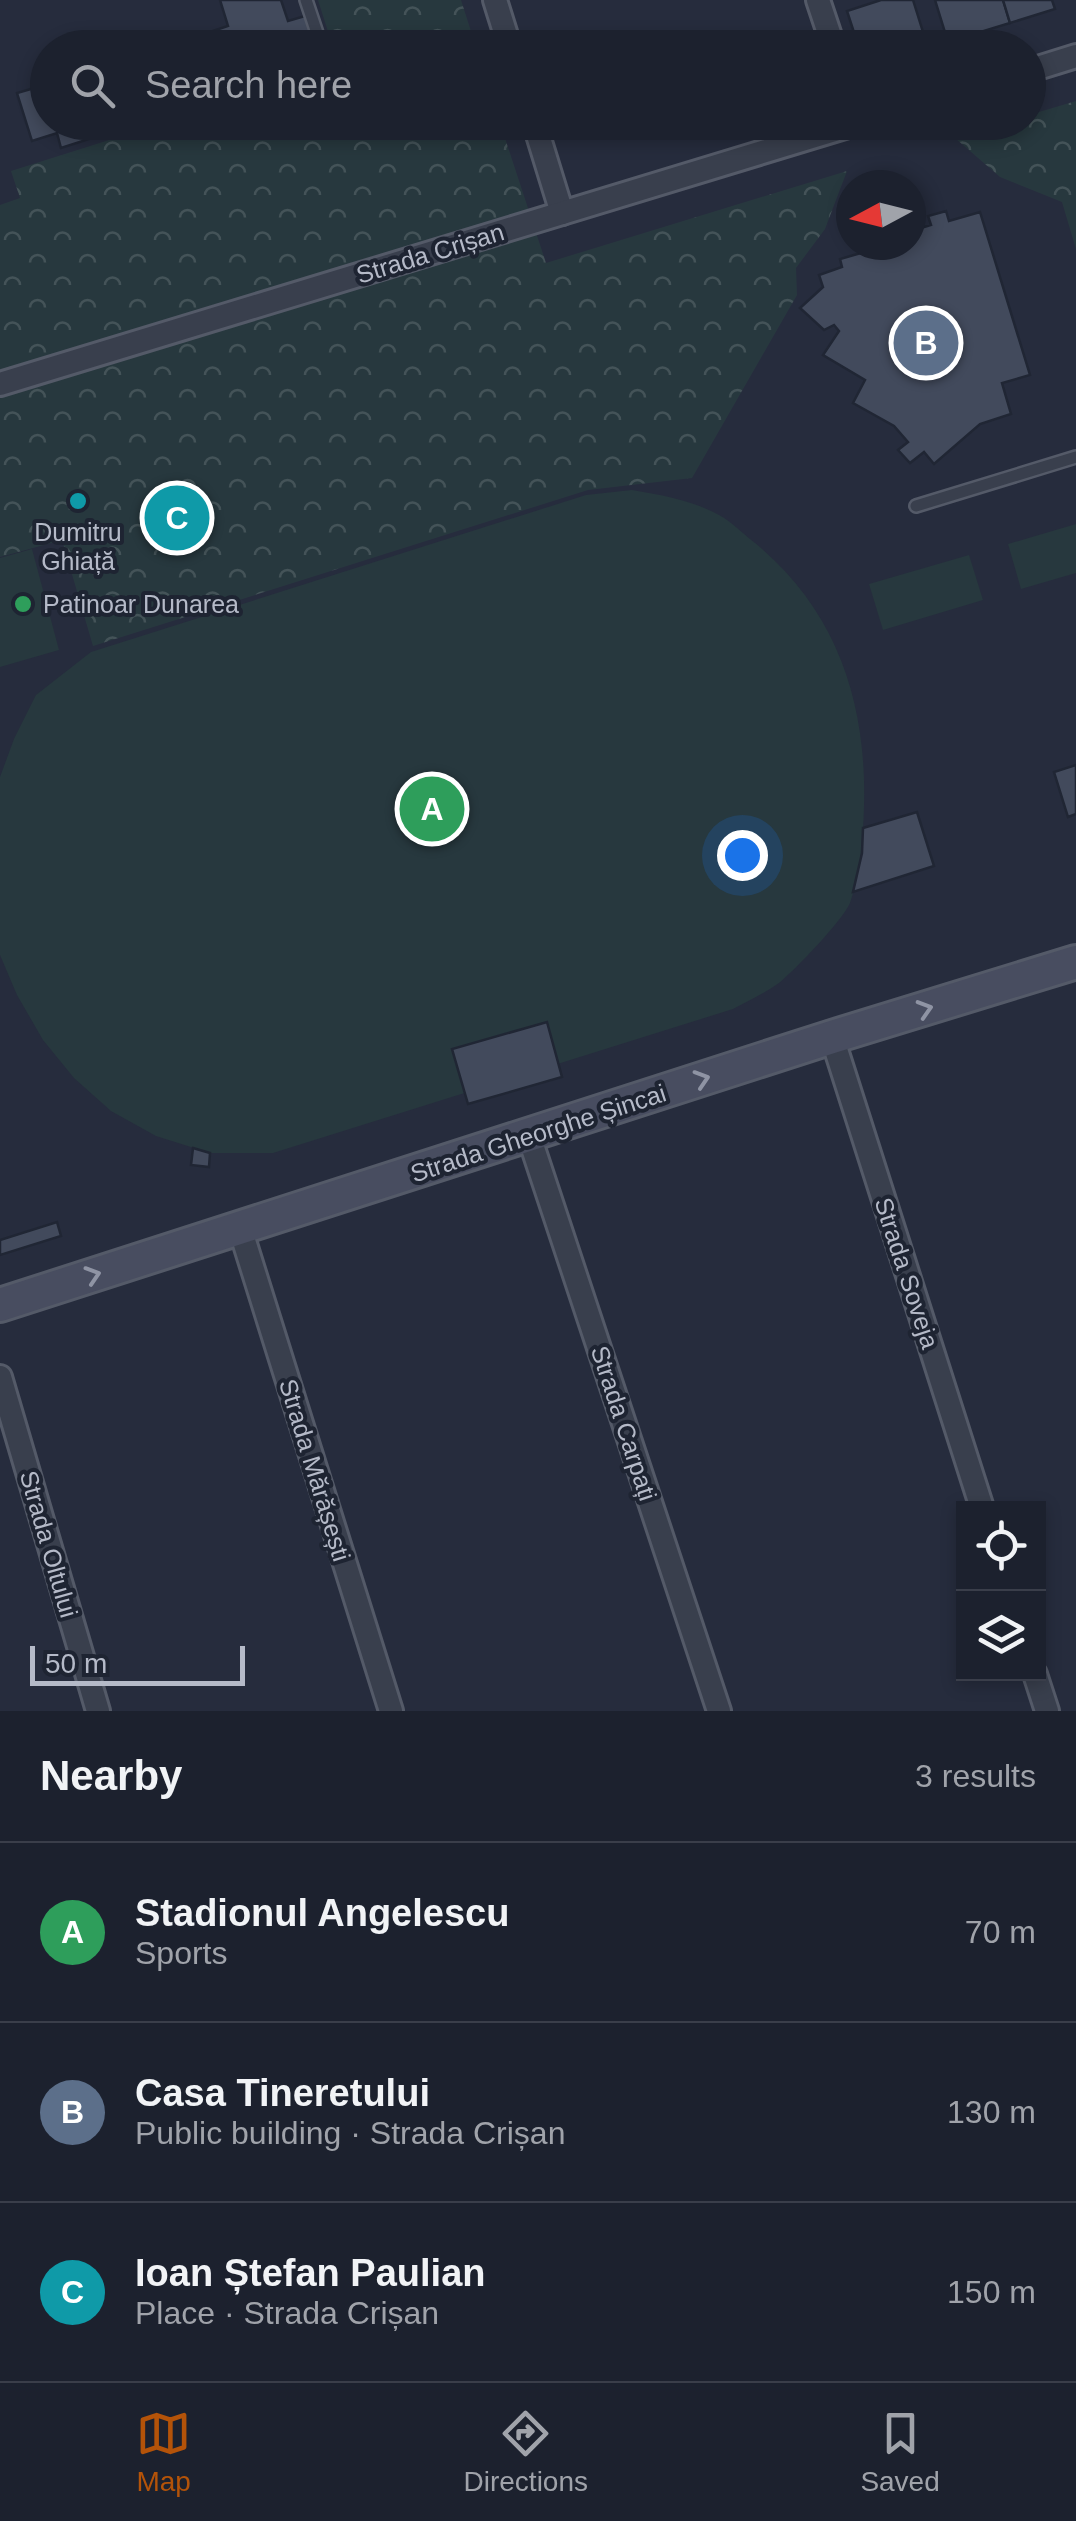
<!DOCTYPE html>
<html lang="en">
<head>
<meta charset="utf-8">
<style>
  :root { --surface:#1c212e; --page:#252936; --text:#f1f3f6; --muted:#a0a3aa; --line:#3a3e4a; --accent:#b45309 }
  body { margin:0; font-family:Arial,sans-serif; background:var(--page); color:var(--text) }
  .controls { position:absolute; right:30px; bottom:30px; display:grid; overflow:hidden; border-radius:0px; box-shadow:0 5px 15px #0003 }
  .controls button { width:90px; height:90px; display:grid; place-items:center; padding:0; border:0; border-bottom:2px solid var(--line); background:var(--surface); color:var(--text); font:50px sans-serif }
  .compass { position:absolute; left:836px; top:170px; width:90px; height:90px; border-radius:50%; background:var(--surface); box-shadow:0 5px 15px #0003; rotate:263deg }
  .scale { position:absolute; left:30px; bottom:25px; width:215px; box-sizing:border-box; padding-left:10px; border:5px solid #b5bac8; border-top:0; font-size:28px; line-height:35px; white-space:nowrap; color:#b5bac8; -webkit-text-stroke:8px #1e2432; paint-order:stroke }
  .you { position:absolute; left:742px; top:855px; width:35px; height:35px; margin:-25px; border:8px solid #fff; border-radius:50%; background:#1a73e8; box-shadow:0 0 0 15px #1a73e833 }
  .badge { display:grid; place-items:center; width:65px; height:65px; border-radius:50%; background:var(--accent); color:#fff; font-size:32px; font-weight:700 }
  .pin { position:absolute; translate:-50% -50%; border:5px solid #fff; box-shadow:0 2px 10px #0006 }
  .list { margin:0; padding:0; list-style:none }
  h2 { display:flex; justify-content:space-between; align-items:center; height:130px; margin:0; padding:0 40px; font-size:42px }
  h2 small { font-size:32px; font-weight:400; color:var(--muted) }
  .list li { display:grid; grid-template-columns:65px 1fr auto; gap:30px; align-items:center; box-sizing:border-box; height:180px; padding:0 40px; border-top:2px solid var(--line) }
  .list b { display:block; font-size:38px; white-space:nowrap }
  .list p { margin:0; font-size:32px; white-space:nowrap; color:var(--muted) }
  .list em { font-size:32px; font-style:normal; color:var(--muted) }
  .icon { flex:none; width:55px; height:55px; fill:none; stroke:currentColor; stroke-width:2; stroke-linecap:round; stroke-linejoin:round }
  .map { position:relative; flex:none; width:1076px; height:1711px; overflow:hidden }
  .search { position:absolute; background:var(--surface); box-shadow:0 5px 15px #0003; left:30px; right:30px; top:30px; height:110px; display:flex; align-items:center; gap:25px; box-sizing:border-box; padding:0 35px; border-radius:55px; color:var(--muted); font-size:38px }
  .sheet { height:670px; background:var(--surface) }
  nav { display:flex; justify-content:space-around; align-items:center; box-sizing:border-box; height:140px; border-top:2px solid var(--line); background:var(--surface); font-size:28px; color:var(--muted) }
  nav a { display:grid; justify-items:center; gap:5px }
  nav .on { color:var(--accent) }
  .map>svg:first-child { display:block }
</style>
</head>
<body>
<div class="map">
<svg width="1076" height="1711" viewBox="0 0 1076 1711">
  <defs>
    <pattern id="park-crowns" width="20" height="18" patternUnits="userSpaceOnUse" patternTransform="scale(2.5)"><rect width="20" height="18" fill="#27383e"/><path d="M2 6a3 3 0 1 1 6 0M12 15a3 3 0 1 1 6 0" fill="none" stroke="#445358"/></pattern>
  </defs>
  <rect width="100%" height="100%" fill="#262c3d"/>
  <!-- park -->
  <g fill="url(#park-crowns)">
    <polygon points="318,0 461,0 476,47 333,47"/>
    <polygon points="1076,101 1076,249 1062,202 1000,177 955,138 1005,123 1028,122 1029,115"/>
    <polygon points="163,123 500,123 546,263 847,171 825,229 796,268 797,295 692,478 588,490 93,646 62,540 0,557 0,205 20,198 11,171"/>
  </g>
  <!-- pitch -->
  <g fill="#27383e">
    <path d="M632 490C662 495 691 500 719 515 732 522 743 534 755 543 837 610 867 703 864 806 863 839 861 872 850 903 843 920 795 970 779 983 765 993 748 1001 733 1009L273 1153H210L156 1136 111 1111 74 1078 43 1040 17 995 0 955V777L14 739 36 695 91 652 586 495Z"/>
    <polygon points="1076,524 1076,573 1021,589 1008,544"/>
    <polygon points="32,549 59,650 0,667 0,558"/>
    <polygon points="969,555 983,600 883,630 869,584"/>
  </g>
  <!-- building -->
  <g fill="#424a5c" stroke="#202634" stroke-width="2.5">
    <polygon points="220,0 281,0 288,21 305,16 316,48 162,48 228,26"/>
    <polygon points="881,0 913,0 928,48 859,48 847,11"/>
    <polygon points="935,0 1003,0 1010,23 948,42"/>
    <polygon points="1003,0 1052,0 1055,9 1010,23"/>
    <polygon points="48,84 48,122 105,122 108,133 61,148 57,133 32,141 17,93"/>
    <polygon points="946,211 949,221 980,212 1030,375 1002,383 1011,414 980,424 934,464 924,452 910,463 898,450 908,442 894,426 853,403 865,380 823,355 839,331 834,325 824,330 800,308 823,287 819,275 842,267 840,259 861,253 859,245 911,245 911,231 931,225 928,216"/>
    <polygon points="1076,765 1076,814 1068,817 1054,772"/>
    <polygon points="917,812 934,866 853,892 862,853 863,828"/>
    <polygon points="547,1022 562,1077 468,1104 452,1049"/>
    <polygon points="193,1148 210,1153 209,1167 191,1165"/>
    <polygon points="57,1222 61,1236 0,1255 0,1240"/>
  </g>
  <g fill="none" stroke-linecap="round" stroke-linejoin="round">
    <defs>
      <g id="lane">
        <polyline points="306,0 322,48"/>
        <polyline points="916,506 1076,457"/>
      </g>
      <g id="street">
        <polyline points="495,0 510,48"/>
        <polyline points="818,0 834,48"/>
        <polyline points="1028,71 1076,56"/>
        <polyline points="534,122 562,213"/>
        <polyline points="0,384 861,122"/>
        <polyline points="832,1037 982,1508"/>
        <polyline points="529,1136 719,1711"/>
        <polyline points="240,1228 391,1711"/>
        <polyline points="0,1377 98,1711"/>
        <polyline points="1035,1674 1047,1711"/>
      </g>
      <polyline id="secondary" points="0,1305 832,1037 1076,962"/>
    </defs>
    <!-- lane casing -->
    <use href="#lane" stroke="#545a68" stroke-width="16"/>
    <!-- street casing -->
    <use href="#street" stroke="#545a68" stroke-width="28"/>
    <!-- secondary casing -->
    <use href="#secondary" stroke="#545a68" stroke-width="38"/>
    <!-- lane -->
    <use href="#lane" stroke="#393f4d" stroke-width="11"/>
    <!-- street -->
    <use href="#street" stroke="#393f4d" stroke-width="22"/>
    <!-- secondary -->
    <use href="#secondary" stroke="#484d60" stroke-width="32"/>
  </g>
  <!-- one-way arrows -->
  <defs><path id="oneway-chevron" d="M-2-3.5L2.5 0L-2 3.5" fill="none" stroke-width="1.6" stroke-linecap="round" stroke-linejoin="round" transform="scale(2.5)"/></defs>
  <g stroke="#8f94a4">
    <use href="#oneway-chevron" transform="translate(925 1009) rotate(-17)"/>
    <use href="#oneway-chevron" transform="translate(702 1079) rotate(-18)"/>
    <use href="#oneway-chevron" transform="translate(93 1275) rotate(-18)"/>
  </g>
  <!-- markers -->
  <circle fill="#0f9aa8" stroke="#1e2432" stroke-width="4" cx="78" cy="501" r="10"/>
  <circle fill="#2e9e5b" stroke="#1e2432" stroke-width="4" cx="23" cy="604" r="10"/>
  <g text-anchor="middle" stroke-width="8" stroke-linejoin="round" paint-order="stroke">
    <!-- street labels -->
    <g font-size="25" fill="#b5bac8" stroke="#1e2432">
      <text transform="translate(430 253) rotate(-17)" y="9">Strada Crișan</text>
      <text transform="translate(538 1133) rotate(-18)" y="9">Strada Gheorghe Șincai</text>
      <text transform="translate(907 1273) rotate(72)" y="9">Strada Soveja</text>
      <text transform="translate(624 1423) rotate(72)" y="9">Strada Carpați</text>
      <text transform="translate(315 1470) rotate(73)" y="9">Strada Mărășești</text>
      <text transform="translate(49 1544) rotate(74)" y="9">Strada Oltului</text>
    </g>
    <!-- poi labels -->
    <g font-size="25" fill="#b5bac8" stroke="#1e2432">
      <text x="78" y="541">Dumitru<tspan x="78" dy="29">Ghiață</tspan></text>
      <text x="43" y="613" text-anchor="start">Patinoar Dunarea</text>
    </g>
  </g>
</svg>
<div class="controls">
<button><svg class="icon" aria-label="locate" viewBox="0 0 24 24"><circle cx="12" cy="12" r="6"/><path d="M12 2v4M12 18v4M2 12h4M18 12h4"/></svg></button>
<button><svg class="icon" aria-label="layers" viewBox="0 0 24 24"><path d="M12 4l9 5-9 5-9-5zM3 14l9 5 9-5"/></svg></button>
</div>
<svg class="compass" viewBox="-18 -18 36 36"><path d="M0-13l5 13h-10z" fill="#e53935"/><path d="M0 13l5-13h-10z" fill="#a0a3aa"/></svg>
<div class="scale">50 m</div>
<div class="you"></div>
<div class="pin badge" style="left:432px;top:809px;background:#2e9e5b">A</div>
<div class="pin badge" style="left:926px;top:343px;background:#5c6f8a">B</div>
<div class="pin badge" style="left:177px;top:518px;background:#0f9aa8">C</div>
<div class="search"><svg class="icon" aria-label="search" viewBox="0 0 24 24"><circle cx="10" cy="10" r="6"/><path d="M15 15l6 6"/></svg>Search here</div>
</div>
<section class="sheet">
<h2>Nearby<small>3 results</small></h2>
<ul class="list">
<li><span class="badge" style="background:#2e9e5b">A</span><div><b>Stadionul Angelescu</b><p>Sports</p></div><em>70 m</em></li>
<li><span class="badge" style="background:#5c6f8a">B</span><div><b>Casa Tineretului</b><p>Public building · Strada Crișan</p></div><em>130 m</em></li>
<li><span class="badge" style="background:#0f9aa8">C</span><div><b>Ioan Ștefan Paulian</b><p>Place · Strada Crișan</p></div><em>150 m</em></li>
</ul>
</section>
<nav>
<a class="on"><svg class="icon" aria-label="map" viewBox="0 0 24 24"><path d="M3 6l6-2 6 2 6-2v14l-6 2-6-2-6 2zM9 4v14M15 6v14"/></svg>Map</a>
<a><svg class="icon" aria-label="directions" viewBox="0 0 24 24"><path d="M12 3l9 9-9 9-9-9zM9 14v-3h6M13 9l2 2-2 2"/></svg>Directions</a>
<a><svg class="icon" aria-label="saved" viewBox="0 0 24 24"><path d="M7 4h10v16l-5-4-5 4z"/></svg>Saved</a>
</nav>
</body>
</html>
